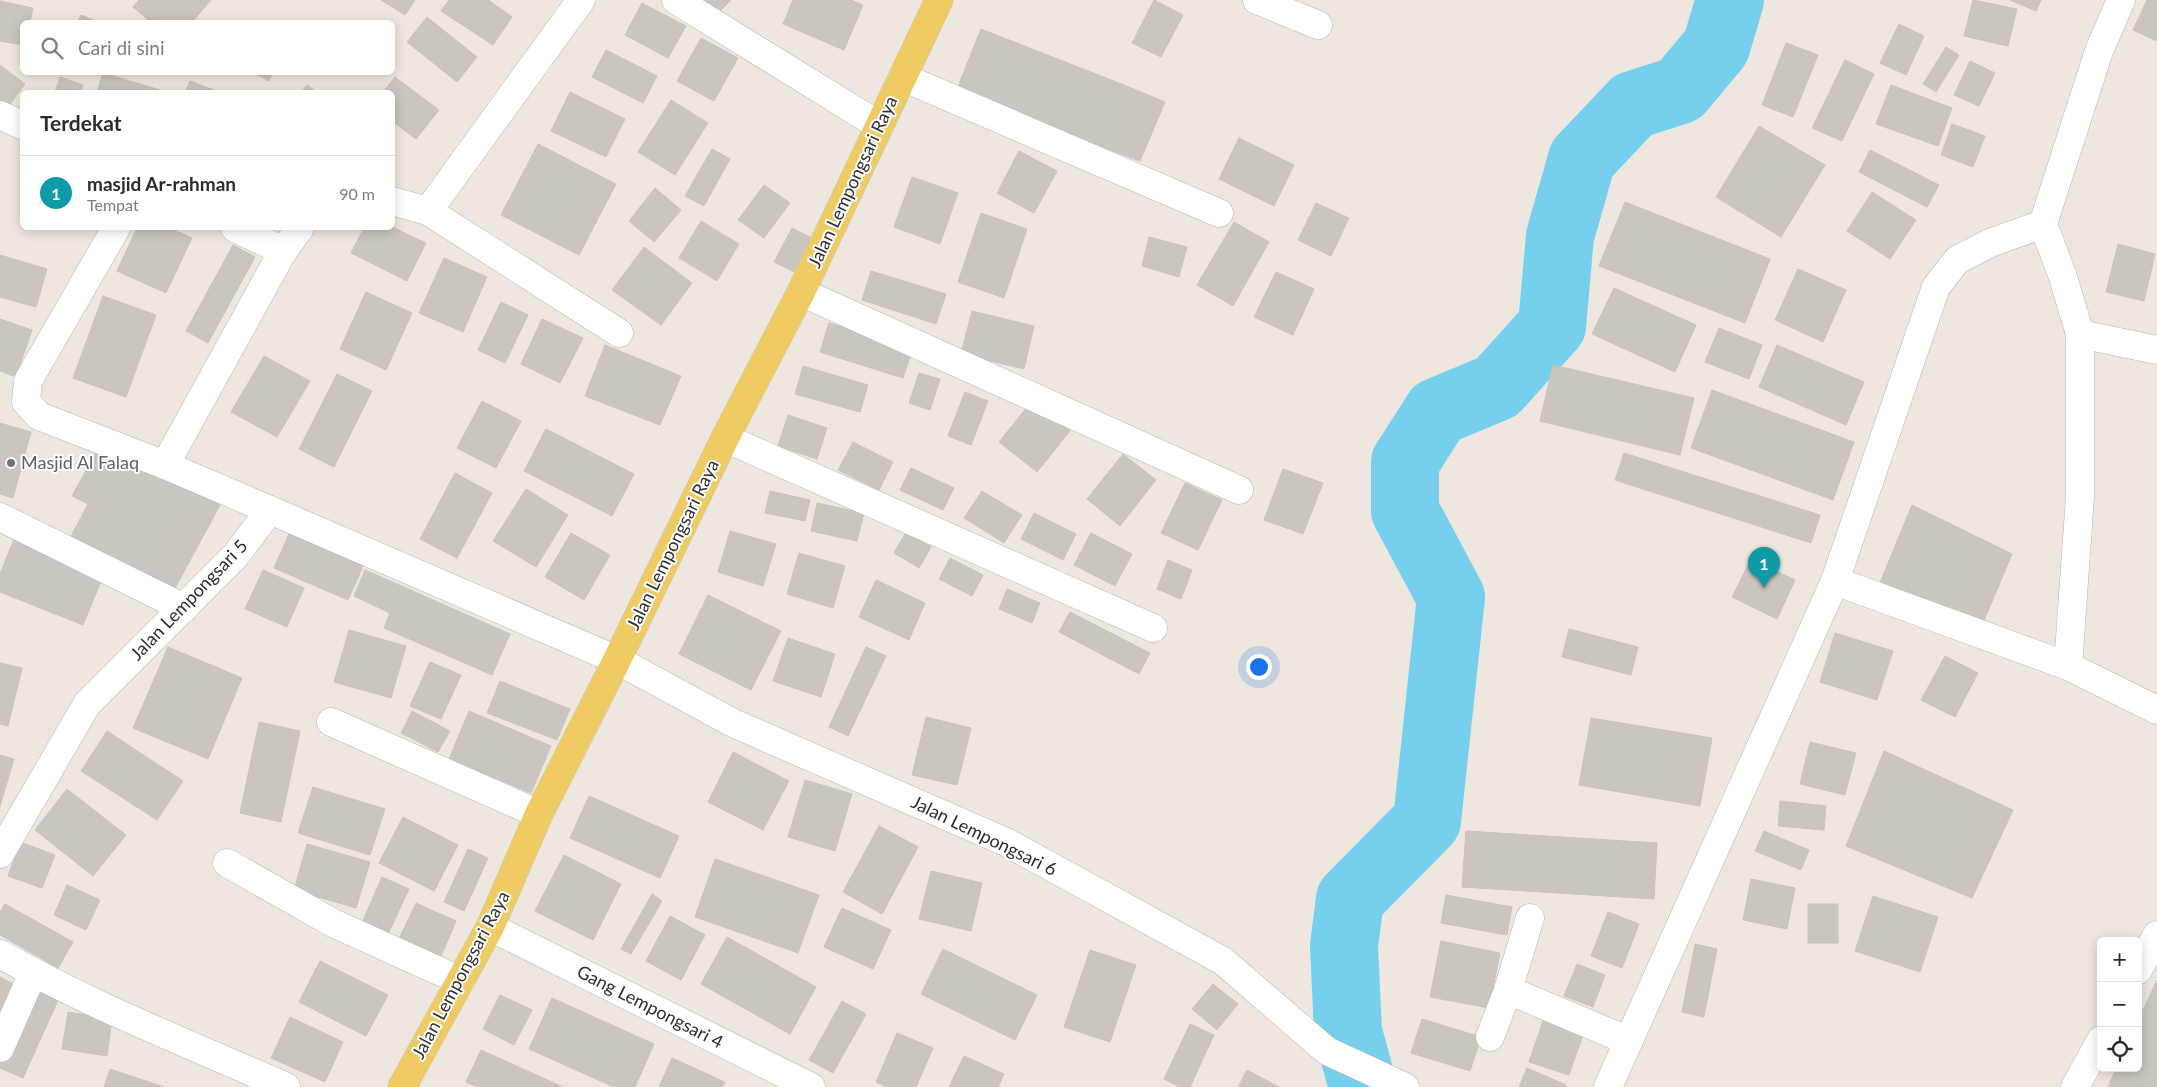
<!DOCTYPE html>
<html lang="id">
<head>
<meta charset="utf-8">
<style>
  :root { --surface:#fff; --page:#f7f7f7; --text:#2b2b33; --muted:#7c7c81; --line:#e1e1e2; --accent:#7c3aed }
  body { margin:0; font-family:Lato,sans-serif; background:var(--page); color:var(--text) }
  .controls { position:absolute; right:15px; bottom:15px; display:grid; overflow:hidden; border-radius:8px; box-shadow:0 2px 12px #0003 }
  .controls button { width:45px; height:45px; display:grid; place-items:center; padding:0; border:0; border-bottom:1px solid var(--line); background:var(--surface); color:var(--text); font:25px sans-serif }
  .you { position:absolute; left:1258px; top:666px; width:18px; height:18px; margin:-12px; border:4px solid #fff; border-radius:50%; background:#1a73e8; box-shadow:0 0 0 8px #1a73e833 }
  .badge { display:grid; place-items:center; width:32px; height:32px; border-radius:50%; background:var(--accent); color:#fff; font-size:16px; font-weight:700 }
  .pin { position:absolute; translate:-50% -41px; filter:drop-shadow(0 1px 2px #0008) }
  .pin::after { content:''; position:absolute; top:26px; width:18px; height:15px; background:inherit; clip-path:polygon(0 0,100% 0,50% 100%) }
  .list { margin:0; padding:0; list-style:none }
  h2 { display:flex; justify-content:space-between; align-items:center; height:65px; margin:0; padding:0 20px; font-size:21px }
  h2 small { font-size:16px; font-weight:400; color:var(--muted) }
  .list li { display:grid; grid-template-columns:32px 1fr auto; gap:15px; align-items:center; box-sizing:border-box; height:75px; padding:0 20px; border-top:1px solid var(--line) }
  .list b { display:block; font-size:19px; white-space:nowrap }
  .list p { margin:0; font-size:16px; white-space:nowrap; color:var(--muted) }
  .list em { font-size:16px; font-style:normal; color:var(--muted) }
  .icon { flex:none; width:28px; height:28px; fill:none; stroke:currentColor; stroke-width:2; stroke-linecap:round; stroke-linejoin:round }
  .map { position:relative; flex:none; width:2157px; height:1087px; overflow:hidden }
  .search { position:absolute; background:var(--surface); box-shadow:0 2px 12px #0003; left:20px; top:20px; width:375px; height:55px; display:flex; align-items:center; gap:12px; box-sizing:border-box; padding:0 18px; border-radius:8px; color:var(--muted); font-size:19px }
  .panel { position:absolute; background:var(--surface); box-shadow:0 2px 12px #0003; left:20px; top:90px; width:375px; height:140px; border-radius:8px }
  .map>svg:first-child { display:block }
</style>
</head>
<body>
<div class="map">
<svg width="2157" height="1087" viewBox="0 0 2157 1087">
  <rect width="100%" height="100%" fill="#eee7df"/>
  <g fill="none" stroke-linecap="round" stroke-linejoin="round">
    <!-- river -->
    <polyline stroke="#75cfed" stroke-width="68" points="1363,1087 1348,1032 1344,946 1350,899 1427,821 1451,597 1405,511 1405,462 1437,412 1497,387 1552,326 1560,236 1582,159 1633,105 1680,90 1716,47 1730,0"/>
  </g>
  <!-- building -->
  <g fill="#cac5be" stroke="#c9c3b9">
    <polygon points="139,0 211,0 192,22 151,22 133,7"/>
    <polygon points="381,0 415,0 405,15"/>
    <polygon points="449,0 488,0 512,17 493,45 441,11"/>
    <polygon points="690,0 731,0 711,20"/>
    <polygon points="793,0 851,0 863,5 844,50 783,24"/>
    <polygon points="1154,0 1183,15 1161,57 1132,43"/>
    <polygon points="1973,0 2017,9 2008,46 1964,36"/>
    <polygon points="2010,0 2041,0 2036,11"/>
    <polygon points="2147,0 2157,0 2157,41 2133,30"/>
    <polygon points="0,1 33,8 30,22 22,22 22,45 0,41"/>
    <polygon points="642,3 686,26 668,58 625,35"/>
    <polygon points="81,15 98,22 78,22"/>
    <polygon points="427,17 477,57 457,82 407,42"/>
    <polygon points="1899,24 1924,36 1906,75 1880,63"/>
    <polygon points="981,29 1119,83 1095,144 957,89"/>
    <polygon points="701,38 738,58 714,101 677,81"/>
    <polygon points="1786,43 1818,55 1793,117 1762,105"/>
    <polygon points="1946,47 1959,55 1936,92 1923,84"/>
    <polygon points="606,50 657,76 643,103 592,77"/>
    <polygon points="1845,60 1874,74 1842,141 1812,128"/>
    <polygon points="1970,61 1995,73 1979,106 1954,95"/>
    <polygon points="0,65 25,84 7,108 0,103"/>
    <polygon points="252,72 273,72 269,81"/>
    <polygon points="103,73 160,90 159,92 97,92"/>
    <polygon points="60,77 83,85 80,92 55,92"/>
    <polygon points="395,77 439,110 416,139 392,121 392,92 383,92"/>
    <polygon points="190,81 219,92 185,92"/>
    <polygon points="1119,83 1165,102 1140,161 1095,144"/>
    <polygon points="307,85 317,92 301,92"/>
    <polygon points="1891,85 1952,108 1938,146 1876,124"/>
    <polygon points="570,92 625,119 606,157 551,131"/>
    <polygon points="671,100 708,123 675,175 638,152"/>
    <polygon points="1952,124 1985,136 1973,167 1941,155"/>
    <polygon points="1759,126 1825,165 1781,237 1716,197"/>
    <polygon points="1239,138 1294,165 1274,206 1219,179"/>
    <polygon points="538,144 616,184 579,255 501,215"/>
    <polygon points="712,149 730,159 704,206 685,196"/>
    <polygon points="1870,150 1939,185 1927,207 1859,172"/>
    <polygon points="1019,151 1057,171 1034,213 997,193"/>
    <polygon points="912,177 958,193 940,244 894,227"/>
    <polygon points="764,185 790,203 764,238 738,220"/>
    <polygon points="655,188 681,210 654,242 629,221"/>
    <polygon points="1872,192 1916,220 1890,259 1847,231"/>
    <polygon points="1625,202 1770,259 1745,323 1599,266"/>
    <polygon points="1316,203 1349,218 1331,256 1298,240"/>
    <polygon points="981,213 1027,229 1004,298 958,282"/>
    <polygon points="701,221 739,244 717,281 679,258"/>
    <polygon points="1234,222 1269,242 1233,306 1197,285"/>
    <polygon points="392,227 426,243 407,281 351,253 364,228"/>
    <polygon points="137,228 170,228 192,238 166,293 117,271"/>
    <polygon points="792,228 822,243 805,277 774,262"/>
    <polygon points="1149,237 1187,247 1179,277 1142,266"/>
    <polygon points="2118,244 2155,254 2144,301 2106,292"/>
    <polygon points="233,245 255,257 208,343 186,331"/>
    <polygon points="644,247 692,283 661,325 612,290"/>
    <polygon points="0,255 47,269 36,307 0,297"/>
    <polygon points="444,258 487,277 463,332 419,313"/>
    <polygon points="1798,269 1846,290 1823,342 1775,320"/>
    <polygon points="871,271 946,294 936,324 862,300"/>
    <polygon points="1276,272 1314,289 1293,335 1254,317"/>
    <polygon points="1614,288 1696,325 1675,372 1592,334"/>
    <polygon points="366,292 412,313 386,370 340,349"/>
    <polygon points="103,296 156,315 126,397 73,378"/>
    <polygon points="501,302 528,315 505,363 478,350"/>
    <polygon points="972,311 1034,326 1024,369 961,354"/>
    <polygon points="0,319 32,330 16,377 0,371"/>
    <polygon points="542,319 583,338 560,383 521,364"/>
    <polygon points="829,323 913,348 903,378 820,352"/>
    <polygon points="1719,328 1762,345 1749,379 1705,362"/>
    <polygon points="605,345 681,376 660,425 585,396"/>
    <polygon points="1777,345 1864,382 1846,425 1759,387"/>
    <polygon points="264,356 310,381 277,437 231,412"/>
    <polygon points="1553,365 1694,398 1680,455 1540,421"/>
    <polygon points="803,366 868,385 860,412 795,394"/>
    <polygon points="919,373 940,379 930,410 909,403"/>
    <polygon points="337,374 372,391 334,467 299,449"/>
    <polygon points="1712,390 1854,442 1833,500 1691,448"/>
    <polygon points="965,392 988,401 971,445 948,436"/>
    <polygon points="482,401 521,421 496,468 457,448"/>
    <polygon points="1032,401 1070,431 1037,472 999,442"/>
    <polygon points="788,415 827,428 817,459 778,446"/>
    <polygon points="0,423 31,432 13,498 0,494"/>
    <polygon points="546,429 634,474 612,516 524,471"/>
    <polygon points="853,442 893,462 879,490 838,470"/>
    <polygon points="96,452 128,469 133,460 220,505 173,592 70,538 88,504 72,496"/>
    <polygon points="1624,453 1820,515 1811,543 1615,480"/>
    <polygon points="1123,454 1156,480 1120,526 1087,499"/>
    <polygon points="911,468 954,488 943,510 900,490"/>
    <polygon points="1283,469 1323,483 1303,534 1264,520"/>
    <polygon points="455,473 492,493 457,558 420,539"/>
    <polygon points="1185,483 1222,500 1198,550 1161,533"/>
    <polygon points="526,489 568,515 536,567 493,541"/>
    <polygon points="770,491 810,500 805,521 765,513"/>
    <polygon points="982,491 1022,515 1004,543 964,518"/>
    <polygon points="817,503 864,513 857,541 811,531"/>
    <polygon points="1912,505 2012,554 1980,630 1877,590"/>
    <polygon points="1034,513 1076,534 1063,560 1021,539"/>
    <polygon points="730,531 776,544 763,586 718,572"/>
    <polygon points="906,532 931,547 919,568 894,553"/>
    <polygon points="571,533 610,555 584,600 545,577"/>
    <polygon points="1091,533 1132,554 1115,586 1074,565"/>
    <polygon points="289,534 363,566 348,600 274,568"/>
    <polygon points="14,539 104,574 83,625 0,592 0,574"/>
    <polygon points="799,553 845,566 833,608 787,594"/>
    <polygon points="950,558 983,575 972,596 939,579"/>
    <polygon points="1751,559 1795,580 1777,619 1732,597"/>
    <polygon points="1168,560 1192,570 1181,599 1157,589"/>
    <polygon points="263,570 304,588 287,627 245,609"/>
    <polygon points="365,570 510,634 492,675 384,628 390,613 354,596"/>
    <polygon points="876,580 925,603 909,640 859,617"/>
    <polygon points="1007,589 1040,603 1032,623 999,609"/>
    <polygon points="708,595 781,631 751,690 679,654"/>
    <polygon points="1070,612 1150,653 1139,674 1059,632"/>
    <polygon points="1569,629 1638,647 1631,675 1562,657"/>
    <polygon points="349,630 406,646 391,698 334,682"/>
    <polygon points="1835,633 1893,651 1877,700 1820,682"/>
    <polygon points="788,638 835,654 821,697 773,681"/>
    <polygon points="168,647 242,678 208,759 133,728"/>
    <polygon points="866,647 886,656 848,736 829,727"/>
    <polygon points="1945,656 1978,673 1955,717 1921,700"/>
    <polygon points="430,662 461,675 441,719 410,706"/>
    <polygon points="0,663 22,668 8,726 0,724"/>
    <polygon points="500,681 570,709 557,740 487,713"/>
    <polygon points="412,711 450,731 438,752 401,733"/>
    <polygon points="469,711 551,746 531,793 449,759"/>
    <polygon points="926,717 971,728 957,785 912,775"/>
    <polygon points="1591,718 1712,738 1700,806 1579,785"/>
    <polygon points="259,722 300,731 281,822 240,813"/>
    <polygon points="107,731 183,781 157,820 81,771"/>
    <polygon points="1810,742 1856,753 1845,795 1800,784"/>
    <polygon points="1884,751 2013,810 1972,898 1846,846"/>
    <polygon points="733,752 789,781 763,830 708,802"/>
    <polygon points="0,755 14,759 0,806"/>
    <polygon points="805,780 852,794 835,851 788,837"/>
    <polygon points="313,787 385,809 370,855 298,833"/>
    <polygon points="67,789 126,835 93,876 35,830"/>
    <polygon points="589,796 679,836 660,878 570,838"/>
    <polygon points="1780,801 1826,806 1824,830 1778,826"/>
    <polygon points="403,817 458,845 434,891 379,863"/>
    <polygon points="879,826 918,847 882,914 843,892"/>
    <polygon points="1466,831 1657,843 1654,899 1462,887"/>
    <polygon points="1764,831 1809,850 1801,870 1755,851"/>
    <polygon points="20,842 55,855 42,888 8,876"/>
    <polygon points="307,844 370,862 356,908 294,890"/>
    <polygon points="468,849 488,858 464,911 444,902"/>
    <polygon points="564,855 621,884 593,940 535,911"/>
    <polygon points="715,859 819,895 798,953 695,917"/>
    <polygon points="931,871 982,883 971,931 919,919"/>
    <polygon points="382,877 409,889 387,936 361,925"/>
    <polygon points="1751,879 1795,888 1787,929 1743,920"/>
    <polygon points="67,885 100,900 86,930 54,915"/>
    <polygon points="652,894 662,901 631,954 621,949"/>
    <polygon points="1446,895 1512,907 1507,935 1441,923"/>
    <polygon points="1873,896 1938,917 1920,972 1855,951"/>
    <polygon points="416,903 456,921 441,956 400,937"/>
    <polygon points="5,904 73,942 58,968 0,935 0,912"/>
    <rect x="1808" y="904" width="30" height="39"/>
    <polygon points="842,908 891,930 873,969 824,947"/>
    <polygon points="1608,912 1639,924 1622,968 1591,956"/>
    <polygon points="670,916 705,935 681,980 646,961"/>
    <polygon points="727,937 816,987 790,1034 701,984"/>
    <polygon points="1441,941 1500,953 1489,1008 1430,997"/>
    <polygon points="1695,944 1717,949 1704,1017 1682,1012"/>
    <polygon points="943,949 1037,995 1015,1040 921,994"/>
    <polygon points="1090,950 1136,965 1110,1042 1064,1027"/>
    <polygon points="320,961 388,995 366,1036 299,1002"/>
    <polygon points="1577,964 1605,975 1593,1007 1564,996"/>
    <polygon points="0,977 13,984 0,1011"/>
    <polygon points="2157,980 2157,1087 2108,1087 2116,1068 2138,1068 2138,1021"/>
    <polygon points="1213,984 1238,1004 1217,1030 1192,1009"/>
    <polygon points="34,986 59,998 23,1078 0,1068 0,1061"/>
    <polygon points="500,995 532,1010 514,1045 483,1029"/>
    <polygon points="552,998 654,1044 635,1087 614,1087 529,1049"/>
    <polygon points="842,1001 866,1014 833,1073 809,1060"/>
    <polygon points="68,1012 112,1019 107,1056 62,1049"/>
    <polygon points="290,1017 343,1042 325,1082 271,1058"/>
    <polygon points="1422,1019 1481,1037 1470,1071 1411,1053"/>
    <polygon points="1543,1021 1583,1035 1569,1075 1529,1062"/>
    <polygon points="1190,1024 1214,1035 1190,1087 1180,1087 1164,1079"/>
    <polygon points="897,1033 933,1048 916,1087 887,1087 876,1082"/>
    <polygon points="481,1050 563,1087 478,1087 466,1082"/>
    <polygon points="964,1056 1004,1074 998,1087 949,1087"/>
    <polygon points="672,1058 725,1082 723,1087 659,1087"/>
    <polygon points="1527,1068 1566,1085 1565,1087 1519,1087"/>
    <polygon points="110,1069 164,1087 104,1087"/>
    <polygon points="1247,1070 1279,1087 1238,1087"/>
  </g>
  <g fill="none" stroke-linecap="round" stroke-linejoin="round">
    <defs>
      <g id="minor">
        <polyline points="676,0 880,126"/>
        <polyline points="1257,0 1318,25"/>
        <polyline points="902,77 1219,213"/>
        <polyline points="0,115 22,125"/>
        <polyline points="392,201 428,211 581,0"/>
        <polyline points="428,211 619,333"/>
        <polyline points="2043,224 2063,277 2080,334 2080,497 2068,666 2157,710"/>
        <polyline points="116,228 28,381 26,402 39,416 165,465 270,510"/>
        <polyline points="283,251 300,228"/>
        <polyline points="801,292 1239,490"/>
        <polyline points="2080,334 2157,350"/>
        <polyline points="725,438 1153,628"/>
        <polyline points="165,465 283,251 235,228"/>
        <polyline points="0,517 184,608"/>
        <polyline points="1835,581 2068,666"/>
        <polyline points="331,722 539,814"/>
        <polyline points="0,854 87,704 236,555 270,510 617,660 733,723 1006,842 1223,961 1327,1051 1405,1087"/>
        <polyline points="227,863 333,923 461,981"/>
        <polyline points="490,927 811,1087"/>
        <path d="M0 954C91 1006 190 1044 286 1087"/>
        <polyline points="2138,970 2157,935"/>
        <polyline points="1508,990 1530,918"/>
        <polyline points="1490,1037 1508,990 1629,1041"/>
        <polyline points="0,1048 33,973"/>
        <polyline points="1608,1087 1835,581 1936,287 1957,260 1990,243 2043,224 2099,51 2121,0"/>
        <polyline points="2075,1087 2101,1040"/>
      </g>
      <polyline id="major" points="402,1087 490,927 539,814 617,660 725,438 801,292 939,0"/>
    </defs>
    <!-- minor casing -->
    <use href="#minor" stroke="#b3b6c0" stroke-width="29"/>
    <!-- major casing -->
    <use href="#major" stroke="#c8c8c8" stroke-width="29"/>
    <!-- minor -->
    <use href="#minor" stroke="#fff" stroke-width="28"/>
    <!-- major -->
    <use href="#major" stroke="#efcc63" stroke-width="28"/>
  </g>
  <!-- markers -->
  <circle fill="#6b7280" stroke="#fff" stroke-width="2" cx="11" cy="463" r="5"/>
  <g text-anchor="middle" stroke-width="4" stroke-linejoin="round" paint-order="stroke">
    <!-- street labels -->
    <g font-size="18" fill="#2d2d2d" stroke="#fff">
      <text transform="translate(853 182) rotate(-65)" y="6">Jalan Lempongsari Raya</text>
      <text transform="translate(673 545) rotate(-64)" y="6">Jalan Lempongsari Raya</text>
      <text transform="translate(189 600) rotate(-46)" y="6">Jalan Lempongsari 5</text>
      <text transform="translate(984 836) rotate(26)" y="6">Jalan Lempongsari 6</text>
      <text transform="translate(461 975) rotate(-62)" y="6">Jalan Lempongsari Raya</text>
      <text transform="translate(650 1007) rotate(27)" y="6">Gang Lempongsari 4</text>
    </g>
    <!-- worship labels -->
    <g font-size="18" fill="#5b616d" stroke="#fff" text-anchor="start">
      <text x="21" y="469">Masjid Al Falaq</text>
    </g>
  </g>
</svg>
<div class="controls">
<button>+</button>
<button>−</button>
<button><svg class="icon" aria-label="locate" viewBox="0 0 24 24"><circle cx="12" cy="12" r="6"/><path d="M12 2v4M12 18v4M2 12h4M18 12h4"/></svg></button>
</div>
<div class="you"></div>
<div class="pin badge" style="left:1764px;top:588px;background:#0f9aa8">1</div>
<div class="search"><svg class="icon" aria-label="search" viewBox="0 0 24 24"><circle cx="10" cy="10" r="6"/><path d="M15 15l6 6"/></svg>Cari di sini</div>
<section class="panel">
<h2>Terdekat<small></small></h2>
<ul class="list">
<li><span class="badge" style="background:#0f9aa8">1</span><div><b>masjid Ar-rahman</b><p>Tempat</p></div><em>90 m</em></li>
</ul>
</section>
</div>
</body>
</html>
